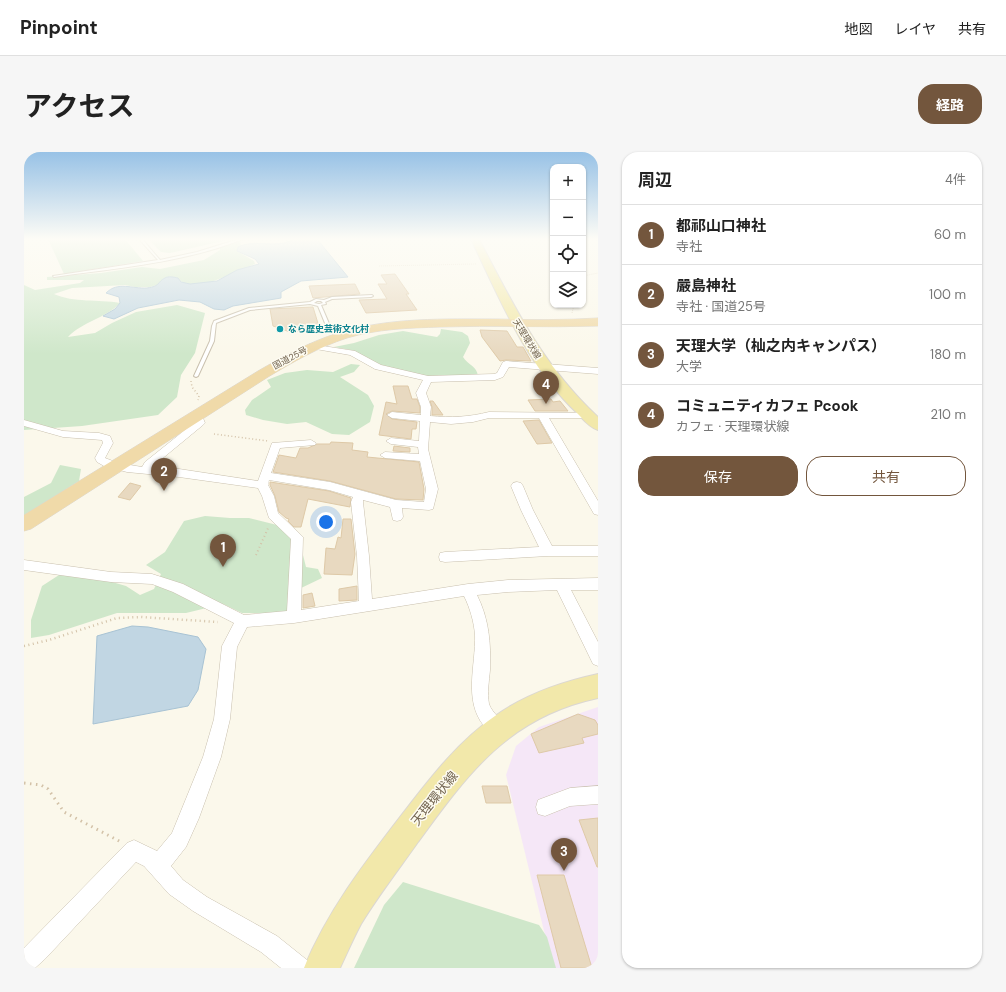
<!DOCTYPE html>
<html lang="ja">
<head>
<meta charset="utf-8">
<style>
  :root { --surface:#fff; --page:#f6f6f6; --text:#222; --muted:#767676; --line:#e0e0e0; --accent:#73563d }
  body { margin:0; font-family:"DM Sans","Noto Sans JP",sans-serif; background:var(--page); color:var(--text) }
  .controls { position:absolute; right:12px; top:12px; display:grid; overflow:hidden; border-radius:8px; box-shadow:0 1px 3px #0004 }
  .controls button { width:36px; height:36px; display:grid; place-items:center; padding:0; border:0; border-bottom:1px solid var(--line); background:var(--surface); color:var(--text); font:20px sans-serif }
  .you { position:absolute; left:302px; top:370px; width:14px; height:14px; margin:-10px; border:3px solid #fff; border-radius:50%; background:#1a73e8; box-shadow:0 0 0 6px #1a73e833 }
  .badge { display:grid; place-items:center; width:26px; height:26px; border-radius:50%; background:var(--accent); color:#fff; font-size:13px; font-weight:700 }
  .pin { position:absolute; translate:-50% -33px; filter:drop-shadow(0 1px 2px #0008) }
  .pin::after { content:''; position:absolute; top:21px; width:14px; height:12px; background:inherit; clip-path:polygon(0 0,100% 0,50% 100%) }
  .list { margin:0; padding:0; list-style:none }
  h2 { display:flex; justify-content:space-between; align-items:center; height:52px; margin:0; padding:0 16px; font-size:17px }
  h2 small { font-size:13px; font-weight:400; color:var(--muted) }
  .list li { display:grid; grid-template-columns:26px 1fr auto; gap:12px; align-items:center; box-sizing:border-box; height:60px; padding:0 16px; border-top:1px solid var(--line) }
  .list b { display:block; font-size:15px; white-space:nowrap }
  .list p { margin:0; font-size:13px; white-space:nowrap; color:var(--muted) }
  .list em { font-size:13px; font-style:normal; color:var(--muted) }
  .actions { display:flex; gap:8px; padding:12px 16px }
  .actions a { flex:1; padding:9px 0; border:1px solid var(--accent); border-radius:16px; text-align:center; font-size:14px; color:var(--accent) }
  .actions .main { background:var(--accent); color:#fff }
  .icon { flex:none; width:22px; height:22px; fill:none; stroke:currentColor; stroke-width:2; stroke-linecap:round; stroke-linejoin:round }
  .map { position:relative; flex:none; width:574px; height:816px; overflow:hidden; border-radius:16px }
  header { display:flex; align-items:center; gap:24px; box-sizing:border-box; height:56px; padding:0 20px; background:var(--surface); border-bottom:1px solid var(--line) }
  header strong { font-size:19px }
  nav { display:flex; gap:22px; margin-inline-start:auto; font-size:14px }
  .intro { display:flex; align-items:center; justify-content:space-between; box-sizing:border-box; height:96px; padding:0 24px }
  h1 { margin:0; font-size:28px }
  .button { padding:10px 18px; border-radius:16px; background:var(--accent); color:#fff; font-size:14px; font-weight:700 }
  main { display:flex; gap:24px; padding:0 24px }
  aside { flex:1; background:var(--surface); border-radius:16px; box-shadow:0 1px 3px #0004 }
  .map>svg:first-child { display:block }
</style>
</head>
<body>
<header>
<strong>Pinpoint</strong>
<nav><a>地図</a><a>レイヤ</a><a>共有</a></nav>
</header>
<div class="intro"><h1>アクセス</h1><a class="button">経路</a></div>
<main>
<div class="map">
<svg width="574" height="816" viewBox="0 0 574 816">
  <rect width="100%" height="100%" fill="#fbf8eb"/>
  <!-- education -->
  <polygon fill="#f5e7f7" points="574,555 574,816 529,816 482,623 492,594 515,575"/>
  <!-- green -->
  <g fill="#cfe7ca">
    <polygon points="24,87 101,87 119,109 40,122"/>
    <polygon points="124,87 208,87 146,101 137,100"/>
    <path d="M216 88 217 94 214 95 213 99 230 109 231 112C213 119 169 144 153 126H141L136 132 126 135H111L101 133 48 136 30 142C50 151 74 147 96 151 82 166 58 170 44 185L71 181 88 171 112 160 153 153 181 161 171 201 157 223 153 245 134 263 58 274 0 278V133L11 138 56 131 60 128H23V125L77 121 118 115 136 117 180 108 196 98V92Z"/>
    <path d="M417 177 438 180 444 184 446 191 439 205C444 213 453 214 454 224L410 226 353 212 327 198 310 195 330 191 355 183 379 179 413 185 416 182Z"/>
    <polygon points="327,212 336,213 330,220 316,225 344,243 350,254 346,270 325,283 308,282 282,270 263,272 239,268 222,263 221,258 228,248 247,235 243,228 261,221 283,218 309,220"/>
    <polygon points="36,313 57,317 55,329 0,364 0,345 27,331"/>
    <polygon points="181,364 206,366 225,366 261,375 276,391 282,415 294,417 298,426 275,437 275,451 259,461 218,461 199,452 162,461 93,461 25,483 7,486 7,468 18,434 35,423 74,426 102,434 116,443 130,437 137,422 122,413 141,400 160,369"/>
    <polygon points="379,730 515,773 523,785 532,816 330,816 360,753"/>
  </g>
  <!-- water -->
  <g fill="#c1d6e3" stroke="#a8c3d4">
    <path d="M272 87H293L324 125 277 129 257 140V146L209 154 200 158 190 157 176 150 155 148 114 156 90 167 79 164 91 157 96 151 95 145 82 141C94 129 108 137 123 136 137 134 133 130 141 126 144 124 150 125 154 126L157 130 166 132 193 129 213 118 235 112 231 107 213 99 214 95C228 88 245 94 260 91 264 90 268 88 272 87Z"/>
    <polygon points="108,474 124,475 174,485 182,497 174,538 164,554 69,572 73,484"/>
  </g>
  <!-- building -->
  <g fill="#e8d9c0" stroke="#dec9a7">
    <polygon points="371,122 385,142 382,142 393,158 342,161 335,148 363,147 354,132 363,132 357,123"/>
    <polygon points="331,132 336,142 289,146 285,134"/>
    <polygon points="289,155 296,178 266,180 249,174 246,157"/>
    <polygon points="456,178 483,179 493,195 499,195 507,209 482,208 476,209 458,185"/>
    <polygon points="369,234 384,234 388,247 393,247 396,255 396,261 368,259 362,262 368,267 393,270 392,277 388,277 387,287 355,283 362,250 373,252"/>
    <polygon points="527,247 529,250 536,249 544,259 511,259 504,248"/>
    <polygon points="406,249 409,249 419,263 408,263 408,255"/>
    <polygon points="515,268 528,291 513,292 499,269"/>
    <polygon points="307,290 329,291 328,298 344,300 343,305 395,310 400,337 399,348 372,347 306,329 249,320 255,303 272,306 276,296 284,296 293,292 306,292"/>
    <polygon points="370,294 386,296 386,300 369,299"/>
    <polygon points="246,330 305,339 327,346 326,355 284,347 277,375 270,375 264,369 265,367 262,366 255,360 251,344 246,333"/>
    <polygon points="106,331 117,334 106,348 94,345"/>
    <polygon points="319,367 327,367 331,402 328,423 300,422 302,396 311,397 314,385 317,386"/>
    <polygon points="333,434 333,448 315,449 315,437"/>
    <polygon points="288,441 291,454 279,456 279,443"/>
    <polygon points="554,562 571,568 574,573 574,582 558,586 560,591 515,601 507,582"/>
    <polygon points="458,634 483,634 487,651 462,651"/>
    <polygon points="574,666 574,715 573,715 555,668"/>
    <polygon points="513,723 540,723 568,816 537,816"/>
  </g>
  <g fill="none" stroke-linecap="round" stroke-linejoin="round">
    <defs>
      <g id="service">
        <path d="M118 87 136 108 173 100 215 87H219C160 111 92 116 30 125L29 124 134 108 115 87Z"/>
        <path d="M348 143 349 144 347 145 308 147 301 150 302 152 297 153 306 174 319 183V185H318L303 176 294 154 286 152 226 158 192 171 190 189 174 224 172 225 170 224 186 189 188 174 190 169 225 156 286 150 292 147 300 148 308 145ZM293 149H297L299 151 295 152 290 151Z"/>
      </g>
      <g id="minor">
        <path d="M286 192 331 199 357 213 404 224 470 222 473 221 479 210 482 209 574 216V222L485 215 479 225 471 228 407 230 402 241 407 255 406 264C427 266 445 265 465 260L566 261 568 263 563 266H525L574 349V363L570 362 515 266H465L449 270 427 272 406 270 404 297 414 337 409 357 405 358 378 356 379 365 377 368 373 369 369 368 366 355 339 348V350L345 404 348 447 444 432 484 428 574 426V438H547L574 490V514L569 512 533 438 484 440 453 443C465 467 467 491 466 518 465 529 463 541 465 552 468 561 479 568 482 577L480 583 474 585C468 583 464 579 460 574 439 548 452 513 451 483 450 470 446 456 440 444L270 471 223 475 213 495 206 567 197 605 175 666 162 695 147 714 159 728 183 745 253 784 283 808 286 816H257L237 800 169 759 145 742 120 714 112 710 21 807 11 816H0V796L103 691 110 688 133 699 148 681 179 605 190 567 198 494 210 471 149 440 128 432 87 430 0 418V408L87 420 128 422 159 432 220 463 263 459 267 387 245 366 238 344 234 336 155 325 103 320 80 314 73 310 71 306 79 291 78 288 39 285 0 274V268L39 279 75 281 86 284 89 291 81 306 94 311 118 315 121 310 171 270 166 265 171 262 179 266 181 271 179 273 128 315 155 317 234 329 248 291 287 288 292 291 291 293 256 296 247 321 306 330 372 348 400 350 402 337 396 309 361 306 356 303 361 300 395 302 394 295 367 292 362 289 367 286 395 289 396 269 368 266 363 263 368 260 397 263V255L392 241 399 228 351 217 326 203 286 196ZM245 328 305 338 329 345 327 350 333 404 335 449 277 458 279 385 254 361 250 344 244 333Z"/>
        <polygon points="493,330 497,331 499,334 509,358 528,394 574,394 574,404 524,404 421,410 416,409 415,405 416,401 421,400 515,395 497,358 487,334 489,331"/>
        <polygon points="574,634 574,652 546,654 521,664 514,662 512,655 514,648 546,636"/>
      </g>
      <g id="primary">
        <path d="M447 87H455C489 153 519 214 574 265V278C565 275 559 267 553 261 503 214 476 148 447 87Z"/>
        <path d="M574 522V546C485 565 445 620 394 690 375 717 354 744 337 772 329 787 323 801 316 816H280C303 760 339 713 376 665 404 629 432 591 471 564 502 542 537 530 574 522Z"/>
      </g>
      <path id="trunk" d="M574 166V174C521 176 469 173 416 175 385 176 353 177 323 186 295 195 269 210 244 225L7 377 0 379V363L234 219C260 204 285 190 314 181 365 165 421 167 474 167 507 168 541 168 574 166Z"/>
    </defs>
    <!-- service casing -->
    <use href="#service" stroke="#c9c0ae" stroke-width="2"/>
    <!-- minor casing -->
    <use href="#minor" stroke="#c9c0ae" stroke-width="1"/>
    <!-- primary casing -->
    <use href="#primary" stroke="#dbd7d2" stroke-width="2"/>
    <!-- trunk casing -->
    <use href="#trunk" stroke="#dbd7d2" stroke-width="1"/>
    <!-- path-far4 -->
    <g stroke="#d3c2a8" stroke-width="1" stroke-dasharray="0.5 1.5" stroke-linecap="butt">
      <polyline points="355,114 452,112"/>
      <polyline points="559,124 574,121"/>
      <polyline points="548,161 550,153"/>
    </g>
    <!-- path-far3 -->
    <g stroke="#d3c2a8" stroke-width="1.5" stroke-dasharray="1 2.5" stroke-linecap="butt">
      <polyline points="167,229 168,235 175,244 174,248"/>
      <polyline points="190,282 244,289"/>
    </g>
    <!-- path-far2 -->
    <polyline stroke="#d3c2a8" stroke-width="2" stroke-dasharray="1 3" stroke-linecap="butt" points="232,403 245,374"/>
    <!-- path-far1 -->
    <polyline stroke="#d3c2a8" stroke-width="2.5" stroke-dasharray="1 3.5" stroke-linecap="butt" points="0,494 25,488 93,466 117,465 194,470"/>
    <!-- path -->
    <polyline stroke="#d3c2a8" stroke-width="3" stroke-dasharray="1.5 4.5" stroke-linecap="butt" points="0,631 17,633 24,637 40,660 97,690"/>
    <!-- service -->
    <use href="#service" fill="#fff" fill-rule="evenodd"/>
    <!-- minor -->
    <use href="#minor" fill="#fff" fill-rule="evenodd"/>
    <!-- primary -->
    <use href="#primary" fill="#f2e8aa" fill-rule="evenodd"/>
    <!-- trunk -->
    <use href="#trunk" fill="#f0daa9" fill-rule="evenodd"/>
  </g>
  <!-- sky -->
  <linearGradient id="sky" x2="0" y2="1"><stop stop-color="#98c2e6"/><stop offset="0.43" stop-color="#fdfcf6"/><stop offset="1" stop-color="#fdfcf6" stop-opacity="0"/></linearGradient>
  <rect width="574" height="202" fill="url(#sky)"/>
  <!-- markers -->
  <circle fill="#0f9aa8" stroke="#fdfbf1" stroke-width="1.5" cx="256" cy="177" r="4"/>
  <g text-anchor="middle" stroke-width="3" stroke-linejoin="round" paint-order="stroke">
    <!-- far-culture labels -->
    <g font-size="9" font-weight="bold" fill="#0d838f" stroke="#fdfbf1" text-anchor="start">
      <text x="264" y="180">なら歴史芸術文化村</text>
    </g>
    <!-- far-street labels -->
    <g font-size="9" fill="#736550" stroke="#fdfbf1">
      <text transform="translate(503 187) rotate(59)" y="3">天理環状線</text>
      <text transform="translate(266 206) rotate(-28)" y="3">国道25号</text>
    </g>
    <!-- near-street labels -->
    <g font-size="13" fill="#736550" stroke="#fdfbf1">
      <text transform="translate(410 646) rotate(-51)" y="5">天理環状線</text>
    </g>
  </g>
</svg>
<div class="controls">
<button>+</button>
<button>−</button>
<button><svg class="icon" aria-label="locate" viewBox="0 0 24 24"><circle cx="12" cy="12" r="6"/><path d="M12 2v4M12 18v4M2 12h4M18 12h4"/></svg></button>
<button><svg class="icon" aria-label="layers" viewBox="0 0 24 24"><path d="M12 4l9 5-9 5-9-5zM3 14l9 5 9-5"/></svg></button>
</div>
<div class="you"></div>
<div class="pin badge" style="left:199px;top:415px">1</div>
<div class="pin badge" style="left:140px;top:339px">2</div>
<div class="pin badge" style="left:540px;top:719px">3</div>
<div class="pin badge" style="left:522px;top:252px">4</div>
</div>
<aside>
<h2>周辺<small>4件</small></h2>
<ul class="list">
<li><span class="badge">1</span><div><b>都祁山口神社</b><p>寺社</p></div><em>60 m</em></li>
<li><span class="badge">2</span><div><b>嚴島神社</b><p>寺社 · 国道25号</p></div><em>100 m</em></li>
<li><span class="badge">3</span><div><b>天理大学（杣之内キャンパス）</b><p>大学</p></div><em>180 m</em></li>
<li><span class="badge">4</span><div><b>コミュニティカフェ Pcook</b><p>カフェ · 天理環状線</p></div><em>210 m</em></li>
</ul>
<div class="actions"><a class="main">保存</a><a>共有</a></div>
</aside>
</main>
</body>
</html>
